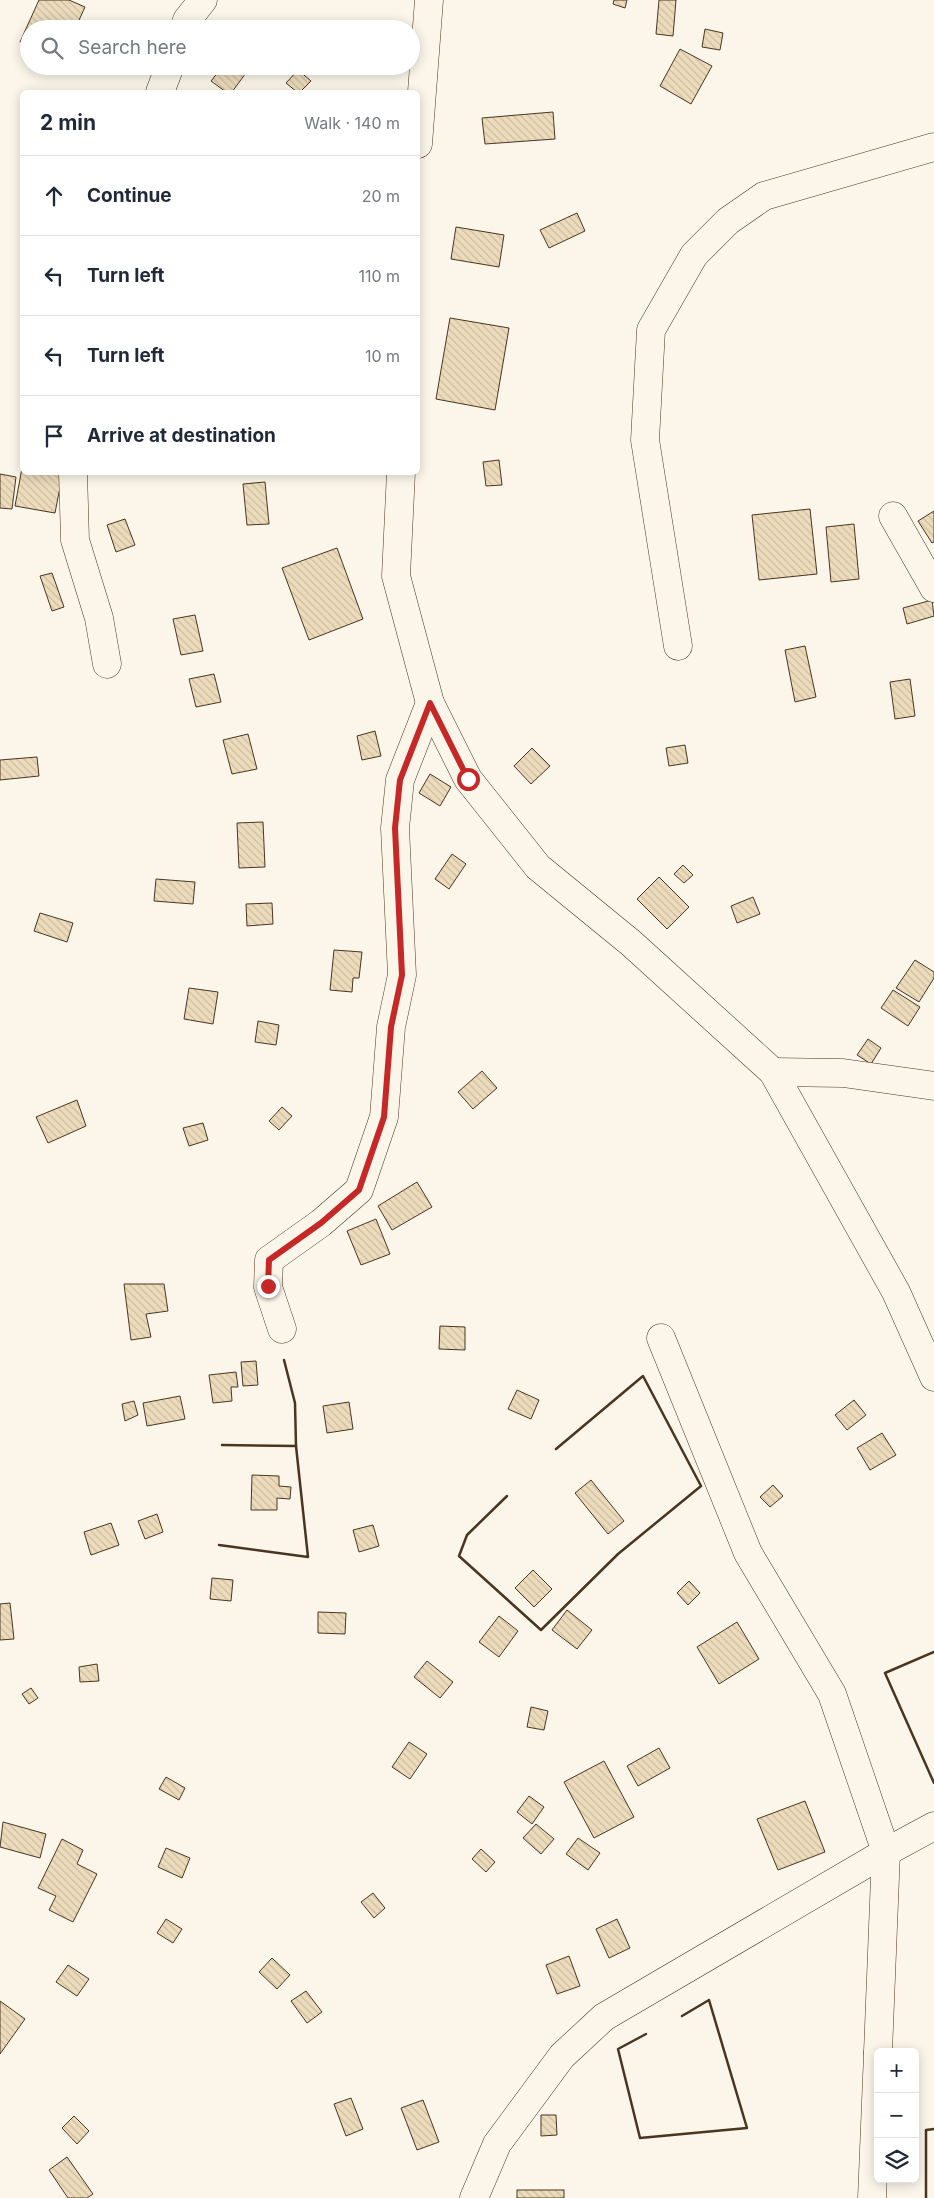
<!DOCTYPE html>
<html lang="en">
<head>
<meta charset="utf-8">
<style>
  :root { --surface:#fff; --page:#f6f6f7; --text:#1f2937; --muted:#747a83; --line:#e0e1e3 }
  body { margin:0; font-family:Inter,sans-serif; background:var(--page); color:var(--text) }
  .controls { position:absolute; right:15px; bottom:15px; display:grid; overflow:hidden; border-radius:8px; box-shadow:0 2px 12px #0003 }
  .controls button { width:45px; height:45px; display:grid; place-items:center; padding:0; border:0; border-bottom:1px solid var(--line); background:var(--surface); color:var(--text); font:25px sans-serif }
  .stop { position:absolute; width:15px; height:15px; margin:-11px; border:4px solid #c62828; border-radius:50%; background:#fff }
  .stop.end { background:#c62828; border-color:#fff; box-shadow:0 1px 5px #0008 }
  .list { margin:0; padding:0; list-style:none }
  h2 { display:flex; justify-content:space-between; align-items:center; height:65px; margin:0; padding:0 20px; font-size:21px }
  h2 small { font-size:16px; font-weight:400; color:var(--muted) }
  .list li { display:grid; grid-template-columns:32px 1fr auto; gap:15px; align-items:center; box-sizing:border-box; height:80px; padding:0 20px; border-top:1px solid var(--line) }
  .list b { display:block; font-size:19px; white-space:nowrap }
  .list em { font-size:16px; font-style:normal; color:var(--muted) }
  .icon { flex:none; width:28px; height:28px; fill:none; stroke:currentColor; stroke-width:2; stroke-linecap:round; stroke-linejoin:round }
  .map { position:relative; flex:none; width:934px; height:2198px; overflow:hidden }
  .search { position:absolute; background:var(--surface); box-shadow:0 2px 12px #0003; left:20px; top:20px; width:400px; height:55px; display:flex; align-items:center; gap:12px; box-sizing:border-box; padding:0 18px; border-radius:28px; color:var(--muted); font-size:19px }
  .panel { position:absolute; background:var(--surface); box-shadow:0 2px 12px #0003; left:20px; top:90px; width:400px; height:385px; border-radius:8px }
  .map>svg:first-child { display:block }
</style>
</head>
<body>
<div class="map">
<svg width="934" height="2198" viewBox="0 0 934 2198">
  <defs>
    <pattern id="building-back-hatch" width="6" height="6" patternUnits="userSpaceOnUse" patternTransform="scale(1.25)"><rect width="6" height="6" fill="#ecdcbc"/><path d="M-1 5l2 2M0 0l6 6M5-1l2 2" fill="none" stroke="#ccbda1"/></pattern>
  </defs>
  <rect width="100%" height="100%" fill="#fbf6e9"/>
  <!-- building -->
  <g fill="url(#building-back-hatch)" stroke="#4a3520">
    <polygon points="39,0 69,0 85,7 75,29 29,29 29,45 20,42"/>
    <polygon points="614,0 627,0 625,8 613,4"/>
    <polygon points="659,0 676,0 673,36 656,34"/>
    <polygon points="705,29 723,33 720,50 702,47"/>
    <polygon points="680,49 712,66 691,104 660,86"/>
    <polygon points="223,66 251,66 232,92 226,92 211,81"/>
    <polygon points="298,70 311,81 300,92 297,92 286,83"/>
    <polygon points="553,112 555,139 485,144 482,118"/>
    <polygon points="577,213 585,231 549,248 540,230"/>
    <polygon points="456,227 504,235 499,267 451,259"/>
    <polygon points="450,318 509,328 495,410 436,399"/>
    <polygon points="499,460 502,485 486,486 483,462"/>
    <polygon points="22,468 22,472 63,472 55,513 15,506"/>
    <polygon points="0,474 16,477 12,509 0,508"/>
    <polygon points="265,482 269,524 247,525 243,484"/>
    <polygon points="810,509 817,574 759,580 752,515"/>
    <polygon points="934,511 934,542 932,543 918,521"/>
    <polygon points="125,519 135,545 116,552 107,525"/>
    <polygon points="854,524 859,579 831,582 826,527"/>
    <polygon points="337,548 363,619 309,640 282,568"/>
    <polygon points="52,573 64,607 52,611 40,576"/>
    <polygon points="932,600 934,616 907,624 903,608"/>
    <polygon points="195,615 203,651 181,655 173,619"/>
    <polygon points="805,646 816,697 795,702 785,650"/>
    <polygon points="214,674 221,702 196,707 189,679"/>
    <polygon points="910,679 915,716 895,719 890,682"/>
    <polygon points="375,731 381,756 362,760 357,736"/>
    <polygon points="248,734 257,769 232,774 223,740"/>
    <polygon points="685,745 688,763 669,766 666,748"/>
    <polygon points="532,748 550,766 531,784 514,766"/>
    <polygon points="37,757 39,776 0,780 0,760"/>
    <polygon points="430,774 451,787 440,806 419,793"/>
    <polygon points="263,822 265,867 239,868 237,823"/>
    <polygon points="452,854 466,864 449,889 435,879"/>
    <polygon points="683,865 693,875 684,883 674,874"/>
    <polygon points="659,877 689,907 667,929 637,899"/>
    <polygon points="156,879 195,882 193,904 154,901"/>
    <polygon points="753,897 760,914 737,923 731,906"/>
    <polygon points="272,903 273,924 247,926 246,904"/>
    <polygon points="40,913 73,923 67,942 34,931"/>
    <polygon points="334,950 362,952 359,978 353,978 352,992 330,990"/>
    <polygon points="915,960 934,972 934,978 919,1002 896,988"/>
    <polygon points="189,988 218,992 213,1024 184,1019"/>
    <polygon points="893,990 920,1007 908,1026 881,1008"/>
    <polygon points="258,1021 279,1025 276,1045 255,1042"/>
    <polygon points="868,1039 881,1048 871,1064 857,1055"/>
    <polygon points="482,1071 497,1088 473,1109 458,1092"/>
    <polygon points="77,1100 86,1126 48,1143 36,1117"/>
    <polygon points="282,1107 292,1116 279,1130 269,1121"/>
    <polygon points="203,1123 208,1140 189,1146 183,1128"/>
    <polygon points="417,1182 432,1207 392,1230 378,1206"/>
    <polygon points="376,1219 390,1254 361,1265 347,1231"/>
    <polygon points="124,1284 164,1284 168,1311 146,1314 151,1337 131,1340"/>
    <polygon points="440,1326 465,1327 465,1350 439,1349"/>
    <polygon points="256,1361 258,1385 243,1386 241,1362"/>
    <polygon points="236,1372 238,1387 231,1387 232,1401 213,1403 209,1375"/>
    <polygon points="517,1390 539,1400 531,1419 508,1409"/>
    <polygon points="180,1396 185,1419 147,1426 143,1403"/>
    <polygon points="854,1400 866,1415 847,1430 835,1415"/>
    <polygon points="134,1401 138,1415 125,1421 122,1404"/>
    <polygon points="349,1402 353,1429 327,1433 323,1406"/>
    <polygon points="882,1433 896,1455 870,1470 857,1448"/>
    <polygon points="252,1475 279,1476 279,1486 291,1487 290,1499 277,1498 277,1510 251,1510"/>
    <polygon points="591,1480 624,1521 608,1534 575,1493"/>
    <polygon points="773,1485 783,1496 770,1507 760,1497"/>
    <polygon points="157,1514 163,1532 145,1539 138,1521"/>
    <polygon points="111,1523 119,1545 91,1555 84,1532"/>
    <polygon points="373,1525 379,1546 359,1552 353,1530"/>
    <polygon points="533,1570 552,1589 534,1607 515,1588"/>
    <polygon points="212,1578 233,1580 231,1601 210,1599"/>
    <polygon points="689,1581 700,1593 688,1605 677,1593"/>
    <polygon points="10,1603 14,1639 0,1640 0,1604"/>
    <polygon points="567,1610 592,1630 577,1649 552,1630"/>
    <polygon points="318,1612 346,1613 345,1634 318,1633"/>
    <polygon points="499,1616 518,1631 499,1657 479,1642"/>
    <polygon points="737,1622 759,1659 719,1684 697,1647"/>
    <polygon points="427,1661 453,1682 440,1698 414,1677"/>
    <polygon points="97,1664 99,1681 80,1682 79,1667"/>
    <polygon points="31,1688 38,1698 29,1704 22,1694"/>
    <polygon points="531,1707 548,1711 544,1730 527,1727"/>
    <polygon points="409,1742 427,1754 410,1779 392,1767"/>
    <polygon points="659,1748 670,1768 638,1786 627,1766"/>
    <polygon points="604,1761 634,1817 594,1838 564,1782"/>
    <polygon points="166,1777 185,1788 179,1800 159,1789"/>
    <polygon points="529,1796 544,1807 532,1824 517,1812"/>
    <polygon points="805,1801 825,1852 778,1870 757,1819"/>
    <polygon points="3,1822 46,1834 40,1858 0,1847"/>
    <polygon points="536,1824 554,1839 541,1854 523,1838"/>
    <polygon points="578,1838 600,1853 588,1870 566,1854"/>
    <polygon points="62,1839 83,1850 77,1864 97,1874 73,1922 49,1910 56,1896 38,1888"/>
    <polygon points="166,1848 190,1858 182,1878 158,1867"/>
    <polygon points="481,1849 495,1862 486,1872 472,1859"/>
    <polygon points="373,1893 385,1908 374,1918 361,1902"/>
    <polygon points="166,1919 182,1929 173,1943 157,1933"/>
    <polygon points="617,1919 630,1948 609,1958 596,1929"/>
    <polygon points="569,1956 580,1986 557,1994 546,1965"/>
    <polygon points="272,1958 290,1975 277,1989 259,1972"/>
    <polygon points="68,1965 89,1979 77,1996 56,1982"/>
    <polygon points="306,1991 322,2012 307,2023 291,2001"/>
    <polygon points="0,2001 25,2019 0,2054"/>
    <polygon points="351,2098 363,2129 346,2136 334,2104"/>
    <polygon points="423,2100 439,2142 417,2150 401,2108"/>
    <polygon points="541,2115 556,2115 557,2135 541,2136"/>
    <polygon points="74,2116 89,2131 77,2144 62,2128"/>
    <polygon points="67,2157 93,2194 87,2198 68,2198 49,2170"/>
    <rect x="517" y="2190" width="47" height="8"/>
  </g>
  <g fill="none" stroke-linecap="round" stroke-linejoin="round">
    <defs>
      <g id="minor">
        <polyline points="184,29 187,20 203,0"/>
        <polyline points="160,92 170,66"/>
        <polyline points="418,144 429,0"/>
        <polyline points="73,472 75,540 99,618 107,664"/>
        <polyline points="401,472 396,576 430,703 468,779 538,867 631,943 773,1072 896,1292 934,1377"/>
        <polyline points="893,516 934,588"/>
        <polyline points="678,646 645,440 651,330 694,255 728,221 764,196 934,147"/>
        <polyline points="773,1072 843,1073 934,1086"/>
        <polyline points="282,1329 268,1287 269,1260 321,1223 359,1190 384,1117 391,1027 402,975 395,828 400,780 430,703"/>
        <polyline points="661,1338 748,1553 832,1694 886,1852 878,2052"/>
        <polyline points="474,2198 497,2144 562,2056 604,2017 886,1852 934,1826"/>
        <polyline points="872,2198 878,2053"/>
      </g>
    </defs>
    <!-- minor casing -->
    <use href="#minor" stroke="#4a3520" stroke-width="29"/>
    <!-- minor -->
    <use href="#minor" stroke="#fbf6e9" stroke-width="28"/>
    <!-- wall -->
    <g stroke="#4a3520" stroke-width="2.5">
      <polyline points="284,1360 295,1403 296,1446"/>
      <polyline points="507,1496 467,1535 459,1556 541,1630 618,1554 701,1486 643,1376 556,1449"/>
      <polyline points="219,1545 308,1557 296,1446 222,1445"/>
      <polyline points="934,1652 885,1673 934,1783"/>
      <polyline points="646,2034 618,2049 640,2138 747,2128 709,2000 682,2016"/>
      <polyline points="926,2198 926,2130 934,2129"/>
    </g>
  </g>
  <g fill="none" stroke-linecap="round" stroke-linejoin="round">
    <!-- route -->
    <polyline stroke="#c62828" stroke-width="6" points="268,1286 269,1260 321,1223 359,1190 384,1117 391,1027 402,975 395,828 400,780 430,703 468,779"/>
  </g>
</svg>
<div class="controls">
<button>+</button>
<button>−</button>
<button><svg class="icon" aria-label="layers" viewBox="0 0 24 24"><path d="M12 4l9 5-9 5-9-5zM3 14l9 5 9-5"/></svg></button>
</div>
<div class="stop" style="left:468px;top:779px"></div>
<div class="stop end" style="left:268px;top:1286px"></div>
<div class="search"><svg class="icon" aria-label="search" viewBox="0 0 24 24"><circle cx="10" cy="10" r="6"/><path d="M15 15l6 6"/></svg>Search here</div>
<section class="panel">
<h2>2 min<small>Walk · 140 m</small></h2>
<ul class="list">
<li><svg class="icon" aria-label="ahead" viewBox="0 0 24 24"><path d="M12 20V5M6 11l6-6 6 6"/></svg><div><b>Continue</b></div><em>20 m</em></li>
<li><svg class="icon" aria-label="left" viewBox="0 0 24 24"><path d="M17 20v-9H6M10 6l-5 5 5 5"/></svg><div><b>Turn left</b></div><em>110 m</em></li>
<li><svg class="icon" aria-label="left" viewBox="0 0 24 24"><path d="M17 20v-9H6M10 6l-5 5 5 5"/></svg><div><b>Turn left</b></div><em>10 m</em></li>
<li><svg class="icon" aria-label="arrive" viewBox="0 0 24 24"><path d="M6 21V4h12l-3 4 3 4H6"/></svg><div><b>Arrive at destination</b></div></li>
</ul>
</section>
</div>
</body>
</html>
